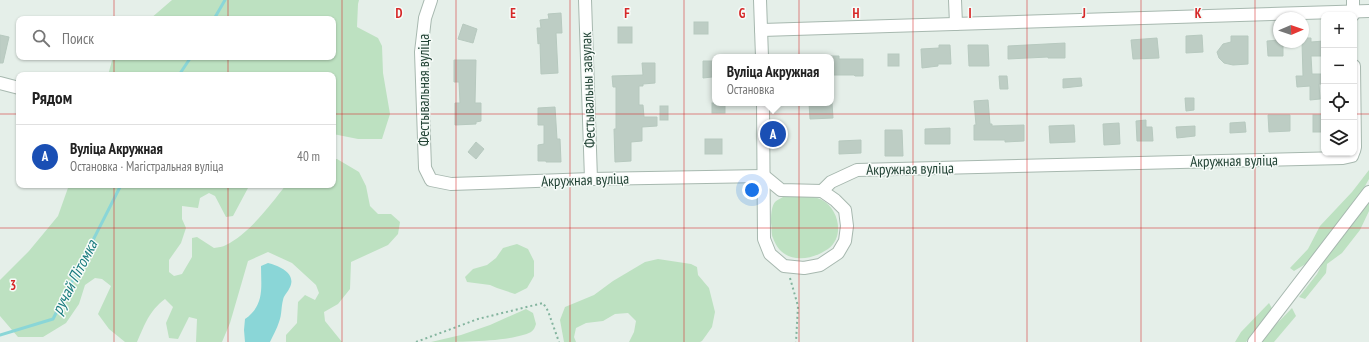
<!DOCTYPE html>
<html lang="ru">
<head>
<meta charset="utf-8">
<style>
  :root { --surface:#fff; --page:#f6f6f6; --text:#222; --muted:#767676; --line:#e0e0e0; --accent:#83423a }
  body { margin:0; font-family:"PT Sans Narrow",sans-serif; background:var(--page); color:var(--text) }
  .controls { position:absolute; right:12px; top:12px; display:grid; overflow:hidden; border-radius:8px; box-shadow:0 1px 3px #0004 }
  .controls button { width:36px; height:36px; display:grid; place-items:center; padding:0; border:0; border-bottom:1px solid var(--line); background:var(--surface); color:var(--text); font:20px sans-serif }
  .compass { position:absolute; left:1273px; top:12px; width:36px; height:36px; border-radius:50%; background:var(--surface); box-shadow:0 1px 3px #0004; rotate:88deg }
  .you { position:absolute; left:752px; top:190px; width:14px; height:14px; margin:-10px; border:3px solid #fff; border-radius:50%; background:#1a73e8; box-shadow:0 0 0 6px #1a73e833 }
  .badge { display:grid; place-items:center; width:26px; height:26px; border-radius:50%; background:var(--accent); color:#fff; font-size:13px; font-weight:700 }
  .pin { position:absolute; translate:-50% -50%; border:2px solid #fff; box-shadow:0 1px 4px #0006 }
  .popup { position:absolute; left:712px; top:54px; width:122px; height:52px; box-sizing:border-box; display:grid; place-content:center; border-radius:8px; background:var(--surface); filter:drop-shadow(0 1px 3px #0005); font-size:13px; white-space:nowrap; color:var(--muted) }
  .popup b { font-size:15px; color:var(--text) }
  .popup::after { content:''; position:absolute; left:50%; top:100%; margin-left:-8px; border:8px solid transparent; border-top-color:var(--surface) }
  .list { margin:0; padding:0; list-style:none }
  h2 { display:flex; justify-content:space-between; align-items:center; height:52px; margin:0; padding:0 16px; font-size:17px }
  h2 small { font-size:13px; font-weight:400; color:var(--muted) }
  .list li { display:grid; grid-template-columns:26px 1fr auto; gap:12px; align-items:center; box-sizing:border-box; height:64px; padding:0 16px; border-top:1px solid var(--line) }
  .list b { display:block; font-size:15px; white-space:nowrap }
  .list p { margin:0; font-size:13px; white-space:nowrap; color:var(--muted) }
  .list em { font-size:13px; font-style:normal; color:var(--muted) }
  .icon { flex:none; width:22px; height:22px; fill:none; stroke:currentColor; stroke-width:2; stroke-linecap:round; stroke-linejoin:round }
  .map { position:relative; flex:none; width:1369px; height:342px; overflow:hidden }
  .search { position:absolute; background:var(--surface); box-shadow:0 1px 3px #0004; left:16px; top:16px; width:320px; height:44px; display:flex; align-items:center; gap:10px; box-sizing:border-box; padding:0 14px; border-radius:8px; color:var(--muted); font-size:15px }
  .panel { position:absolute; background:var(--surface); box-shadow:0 1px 3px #0004; left:16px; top:72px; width:320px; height:116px; border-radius:8px }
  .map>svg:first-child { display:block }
</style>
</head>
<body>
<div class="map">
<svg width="1369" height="342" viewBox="0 0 1369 342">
  <rect width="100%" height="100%" fill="#e5efe9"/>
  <!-- green -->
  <g fill="#bde1c1">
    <polygon points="172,0 359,0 358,4 357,27 378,38 382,46 383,73 390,114 382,139 358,139 333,134 333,75 108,75 113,57 333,57 333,19 150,19"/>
    <path d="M333 159H337L359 172 366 186 370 206 378 214H391L400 222 398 234 388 245 351 262 350 289 338 304 324 312 325 321 342 342H286V335L297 323 298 302 305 295 315 300 319 293 316 285 292 263 268 252 248 261 230 323 222 342H196L197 319 189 317 178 339 169 338 166 323 173 307 165 299C149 311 145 324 137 342H125L109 329 98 314 111 286 102 279 95 278 85 285 79 304 66 323 43 337H18L0 316V280L29 251 58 216 69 185H254L248 188 233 216 226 217 215 196 209 193 200 198 198 208 182 206V219L186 228 181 243 169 260V272L174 276 182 274 192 257V238L197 237 214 248C218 247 223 247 226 245 249 234 271 204 286 185H333Z"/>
    <polygon points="1369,170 1369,179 1357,200 1309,262 1294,271 1290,268 1308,249 1320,226 1352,192"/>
    <path d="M783 197C795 197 812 194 822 200 839 209 845 237 828 249 809 262 782 264 773 238 771 234 772 228 771 223 771 217 771 207 775 202 777 200 781 198 783 197Z"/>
    <polygon points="1369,198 1369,211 1360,230 1342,253 1327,264 1326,273 1305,299 1299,297 1317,274 1325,258 1358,217"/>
    <polygon points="517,244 528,249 534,261 534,276 527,288 515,294 497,288 490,285 467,282 465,277 473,269 487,265 496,258 503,248"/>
    <polygon points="658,259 691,264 697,267 698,275 709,288 715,312 712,327 702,341 700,342 629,342 634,332 636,321 628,313 615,314 603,321 586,323 576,328 574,337 576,342 564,342 560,320 565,307 594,295 613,281 645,262"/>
    <polygon points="1269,303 1273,310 1246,342 1235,342 1241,332"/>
    <polygon points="1292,308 1296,316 1274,342 1259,342"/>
    <path d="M526 309 533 313 536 324C535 327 534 330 531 332 512 342 456 342 431 342L461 335 490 325Z"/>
  </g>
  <!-- water -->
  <path fill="#8ad6d7" d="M268 263C280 266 298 274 289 289 287 293 284 295 283 300 281 307 282 315 279 322 277 329 273 335 270 342H245L244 330 245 319C265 305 261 287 261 266Z"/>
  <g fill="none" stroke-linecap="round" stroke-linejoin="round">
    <!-- stream -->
    <g stroke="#8ad6d7" stroke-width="3">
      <polyline points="214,19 225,0"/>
      <polyline points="179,75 191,57"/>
      <polyline points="0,335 53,319 121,185"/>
    </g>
  </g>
  <!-- building -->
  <g fill="#bdcdc4" stroke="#b7c9bf">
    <polygon points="561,13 562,33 556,33 558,73 541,74 540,43 538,44 537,28 541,28 540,20 549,19 548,14"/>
    <rect x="694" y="22" width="14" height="12"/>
    <polygon points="463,24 477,29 473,43 458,39"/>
    <rect x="618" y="27" width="14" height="16"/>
    <polygon points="0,35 9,37 3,63 0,63"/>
    <polygon points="1202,35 1203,52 1186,53 1186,36"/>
    <polygon points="1231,36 1248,36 1248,64 1233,65 1224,63 1219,58 1217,52 1223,44 1231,42"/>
    <polygon points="1157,38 1159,58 1133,59 1131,40"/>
    <polygon points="1303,38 1311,38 1311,42 1324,41 1324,56 1311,56 1312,74 1324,74 1324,84 1319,84 1320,99 1310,100 1310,86 1297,87 1296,76 1303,76 1302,42 1303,42"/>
    <polygon points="1279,40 1279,42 1283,42 1283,56 1268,56 1267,41"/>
    <polygon points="1065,43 1065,58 1048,58 1048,57 1008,59 1008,46"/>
    <polygon points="939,45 950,45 951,64 938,64 938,66 922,68 921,49 939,48"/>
    <polygon points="968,45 988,45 989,66 969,66"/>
    <rect x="888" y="54" width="11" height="12"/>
    <polygon points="831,56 839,56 839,59 863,59 863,76 855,76 854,75 831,75"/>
    <polygon points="454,60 476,60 475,103 481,103 481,121 476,122 476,124 455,125 455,103 460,103 459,82 454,82"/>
    <polygon points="703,61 715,61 715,71 712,71 712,77 703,78"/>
    <polygon points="642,63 655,63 655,83 643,84 643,86 639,86 639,105 643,105 644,117 657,117 657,126 642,127 642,141 631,142 631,161 615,162 614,129 616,129 616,87 613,87 612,76 643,75"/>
    <polygon points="999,76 1007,76 1008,89 1000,89"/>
    <polygon points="1081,78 1082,86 1063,88 1063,79"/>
    <polygon points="1185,98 1194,98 1194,110 1186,111"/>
    <polygon points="988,100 990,124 992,124 992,126 1024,125 1024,141 1005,142 1005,140 974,140 974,125 976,125 974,101"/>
    <rect x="712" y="103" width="13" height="10"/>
    <polygon points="809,103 832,103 833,118 810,119"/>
    <rect x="660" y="106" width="8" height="14"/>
    <polygon points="555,107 557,139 560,139 561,162 546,162 546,161 538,161 538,145 544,144 544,125 538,125 538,108"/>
    <polygon points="1268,115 1290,115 1290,131 1269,132"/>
    <rect x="1313" y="115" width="11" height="17"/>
    <polygon points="1146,120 1146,127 1152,127 1153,141 1137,141 1136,121"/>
    <polygon points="1245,122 1246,132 1230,133 1230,123"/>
    <polygon points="1119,123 1120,144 1104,145 1103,124"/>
    <polygon points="1074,125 1075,142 1050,143 1049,126"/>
    <polygon points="1195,126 1195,136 1177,138 1176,127"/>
    <polygon points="950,128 950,144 925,144 925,129"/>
    <polygon points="885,130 902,130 903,156 885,156"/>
    <rect x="705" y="139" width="17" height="15"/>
    <polygon points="861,140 861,153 839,154 839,141"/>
    <polygon points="476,142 484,149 476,159 468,152"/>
  </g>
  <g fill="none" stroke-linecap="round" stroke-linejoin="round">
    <defs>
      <g id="minor">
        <polyline points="431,0 425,18 421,52 425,168 431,180 451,184 591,179 764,176 781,190 822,191 831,182 857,170 1343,158 1352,156 1353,153"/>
        <polyline points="585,0 591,179"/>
        <polyline points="760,0 762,57"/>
        <polyline points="955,0 956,24"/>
        <polyline points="1353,0 1353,15"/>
        <polyline points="761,30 1369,11"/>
        <polyline points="1354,66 1355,147 1354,151"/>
        <polyline points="0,83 19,88"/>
        <polyline points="763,103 764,239 770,254 784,266 804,268 820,265 838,253 845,241 847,226 845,210 835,200 822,191"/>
        <polyline points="1254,342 1369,192"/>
      </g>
    </defs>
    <!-- minor casing -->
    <use href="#minor" stroke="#a7b8af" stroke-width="14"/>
    <!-- path -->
    <g stroke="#83b49e" stroke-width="2" stroke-dasharray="2 3" stroke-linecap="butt">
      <polyline points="790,278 798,306 796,342"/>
      <polyline points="416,342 478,319 543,303 548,311 559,342"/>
    </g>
    <!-- minor -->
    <use href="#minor" stroke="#fff" stroke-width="12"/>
  </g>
  <!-- grid -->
  <path fill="none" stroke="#d62828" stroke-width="1" stroke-opacity="0.55" d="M114 0V19M228 0V19M342 0V342M456 0V342M570 0V342M684 0V342M799 0V342M913 0V342M1027 0V342M1141 0V342M1255 0V342M114 57V75M228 57V75M0 114H19M333 114H1324M1354 114H1369M114 185V342M228 185V342M0 228H1369"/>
  <g text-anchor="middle" stroke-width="3" stroke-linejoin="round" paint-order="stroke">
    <!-- street labels -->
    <g font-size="15" fill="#224335" stroke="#f6fbf8">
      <text transform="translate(424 90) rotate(-90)" y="5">Фестывальная вуліца</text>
      <text transform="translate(588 90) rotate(-92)" y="5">Фестывальны завулак</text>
      <text transform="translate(1234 161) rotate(-1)" y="5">Акружная вуліца</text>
      <text transform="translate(910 169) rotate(-1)" y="5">Акружная вуліца</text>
      <text transform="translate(585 180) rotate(-2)" y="5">Акружная вуліца</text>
    </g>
    <!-- water labels -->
    <g font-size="16" font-style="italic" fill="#187b7d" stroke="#f6fbf8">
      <text transform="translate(74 277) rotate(-63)" y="6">ручай Пітомка</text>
    </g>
  </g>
  <g font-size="13" text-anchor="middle" font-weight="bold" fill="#d62828" stroke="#f6fbf8" stroke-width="3" stroke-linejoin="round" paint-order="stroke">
    <text x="399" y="18">D</text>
    <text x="513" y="18">E</text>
    <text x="627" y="18">F</text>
    <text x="742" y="18">G</text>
    <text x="856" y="18">H</text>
    <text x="970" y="18">I</text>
    <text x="1084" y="18">J</text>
    <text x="1198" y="18">K</text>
    <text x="13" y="290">3</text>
  </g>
</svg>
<div class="controls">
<button>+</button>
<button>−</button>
<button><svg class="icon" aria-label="locate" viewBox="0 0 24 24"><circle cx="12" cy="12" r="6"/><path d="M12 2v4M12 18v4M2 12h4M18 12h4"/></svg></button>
<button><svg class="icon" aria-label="layers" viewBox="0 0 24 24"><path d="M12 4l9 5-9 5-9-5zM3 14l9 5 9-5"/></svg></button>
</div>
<svg class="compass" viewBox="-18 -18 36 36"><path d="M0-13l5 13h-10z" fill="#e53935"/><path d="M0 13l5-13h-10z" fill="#767676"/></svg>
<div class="you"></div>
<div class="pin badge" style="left:773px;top:134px;background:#1a4fb4">A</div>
<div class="popup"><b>Вуліца Акружная</b>Остановка</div>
<div class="search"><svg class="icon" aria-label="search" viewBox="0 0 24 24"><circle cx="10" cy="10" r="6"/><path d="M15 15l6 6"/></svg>Поиск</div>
<section class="panel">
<h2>Рядом<small></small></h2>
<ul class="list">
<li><span class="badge" style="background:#1a4fb4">A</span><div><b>Вуліца Акружная</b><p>Остановка · Магістральная вуліца</p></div><em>40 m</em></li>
</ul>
</section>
</div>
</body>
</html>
